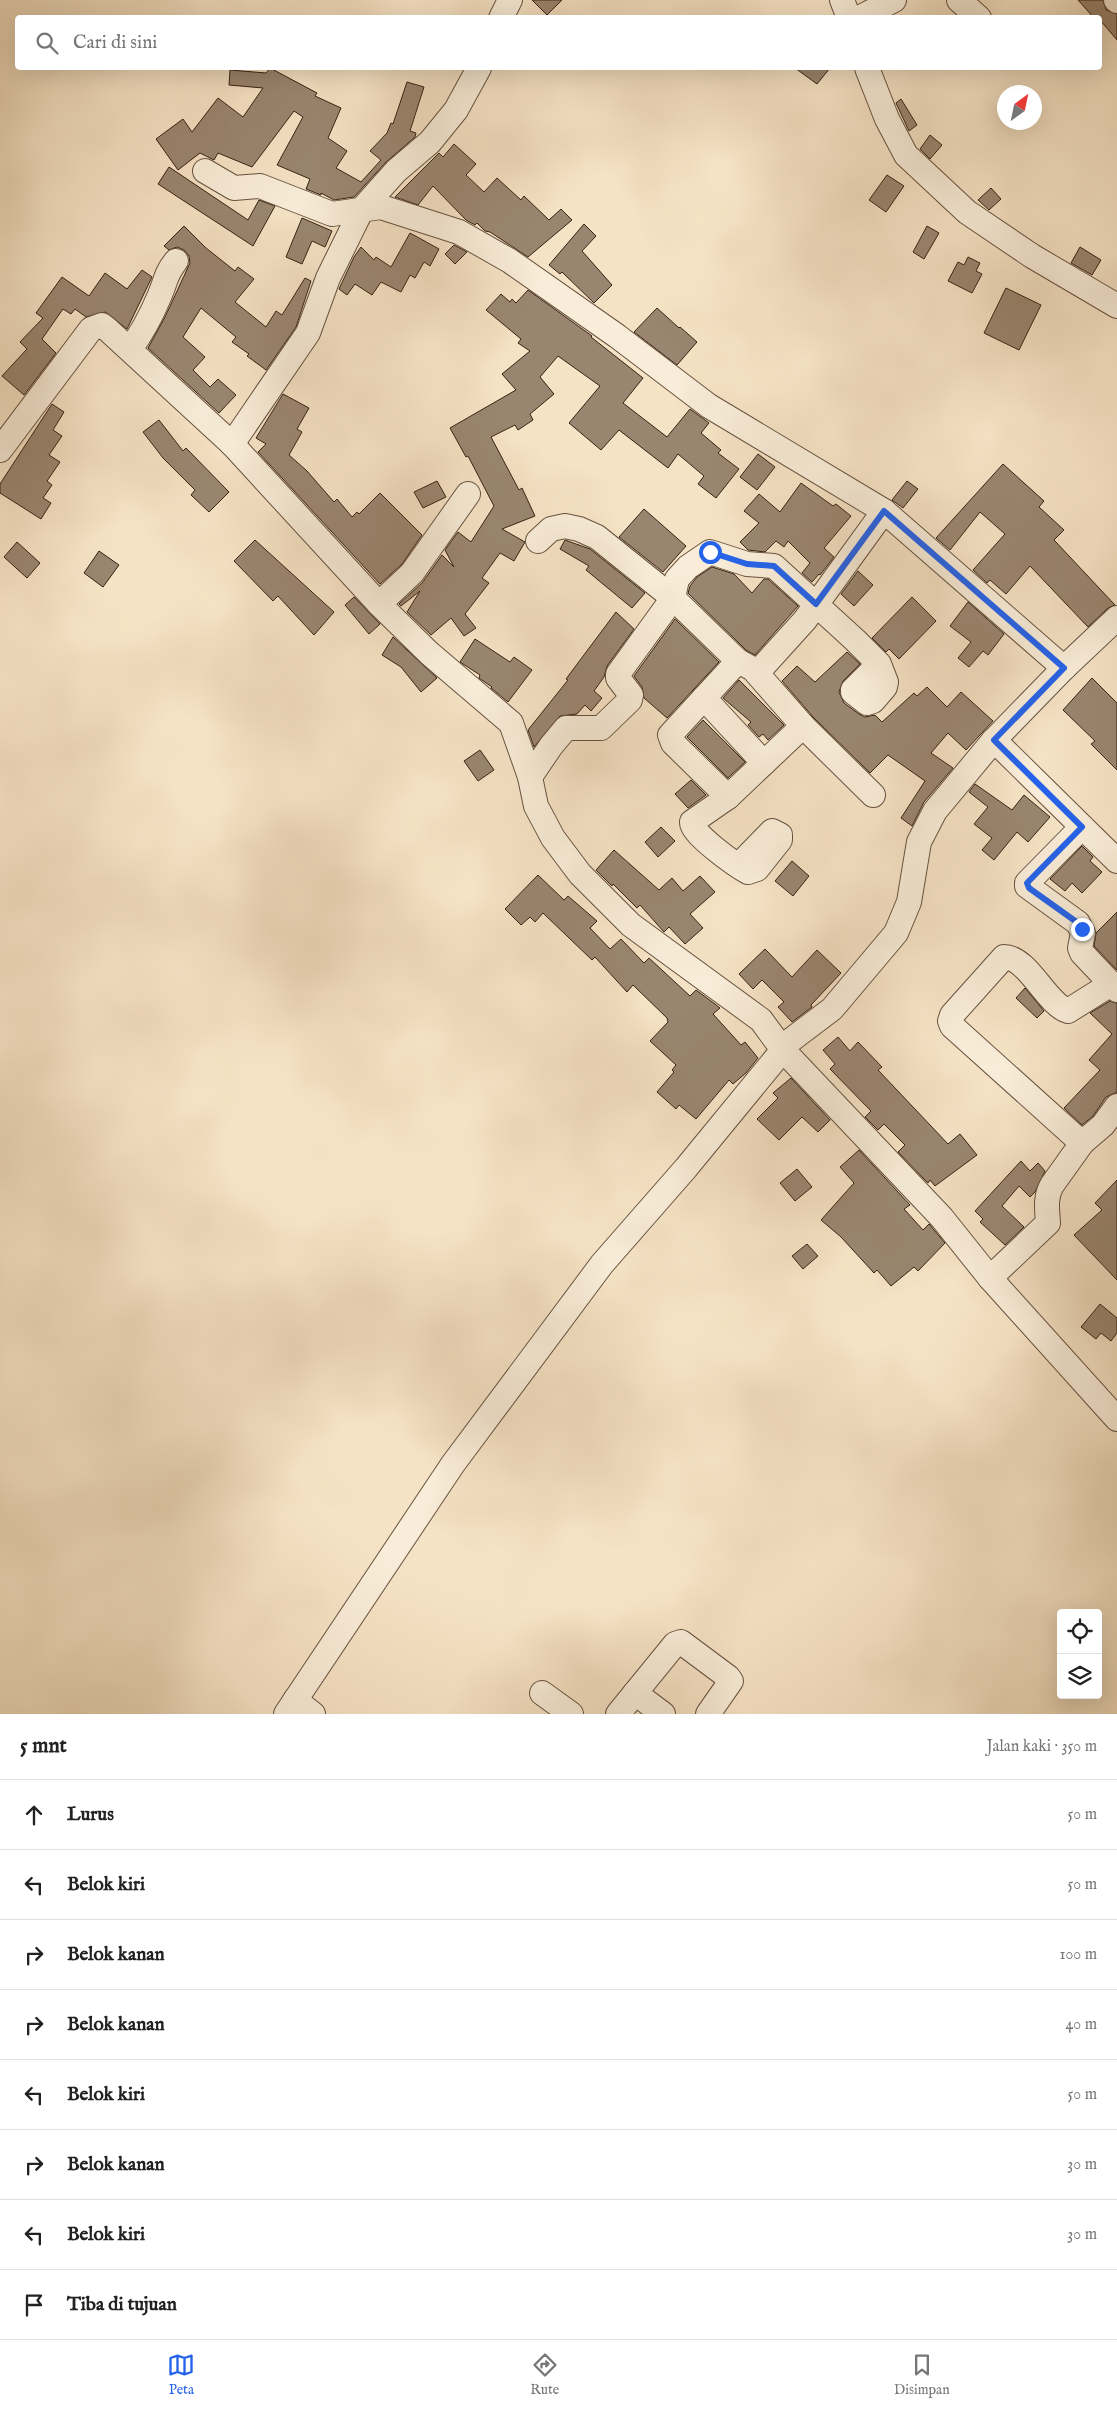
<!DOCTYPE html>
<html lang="id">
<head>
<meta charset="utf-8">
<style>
  :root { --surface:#fff; --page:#f6f6f6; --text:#222; --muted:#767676; --line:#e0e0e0; --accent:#2563eb }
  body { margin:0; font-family:"IM FELL English",serif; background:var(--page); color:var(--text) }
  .controls { position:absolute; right:15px; bottom:15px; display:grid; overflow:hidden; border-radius:5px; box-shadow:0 5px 20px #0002 }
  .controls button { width:45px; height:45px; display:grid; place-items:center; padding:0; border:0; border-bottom:1px solid var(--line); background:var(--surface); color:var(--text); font:25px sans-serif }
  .compass { position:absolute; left:997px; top:85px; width:45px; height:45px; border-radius:50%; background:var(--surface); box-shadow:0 5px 20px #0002; rotate:33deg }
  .stop { position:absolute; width:15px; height:15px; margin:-11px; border:4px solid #2563eb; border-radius:50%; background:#fff }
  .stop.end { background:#2563eb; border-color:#fff; box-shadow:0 1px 5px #0008 }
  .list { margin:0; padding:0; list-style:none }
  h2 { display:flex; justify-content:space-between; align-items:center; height:65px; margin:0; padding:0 20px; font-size:21px }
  h2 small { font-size:16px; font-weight:400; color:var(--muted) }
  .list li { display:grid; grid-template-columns:32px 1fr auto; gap:15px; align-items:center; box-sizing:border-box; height:70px; padding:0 20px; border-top:1px solid var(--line) }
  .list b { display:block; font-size:19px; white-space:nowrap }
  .list em { font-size:16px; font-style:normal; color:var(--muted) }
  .icon { flex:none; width:28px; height:28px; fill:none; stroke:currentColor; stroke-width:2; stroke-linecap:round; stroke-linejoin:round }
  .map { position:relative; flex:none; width:1117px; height:1714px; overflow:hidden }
  .search { position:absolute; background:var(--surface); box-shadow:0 5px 20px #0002; left:15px; right:15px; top:15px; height:55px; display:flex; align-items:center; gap:12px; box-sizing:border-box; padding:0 18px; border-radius:5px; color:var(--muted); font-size:19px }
  .sheet { height:625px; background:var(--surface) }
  nav { display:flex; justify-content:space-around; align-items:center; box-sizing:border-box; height:70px; border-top:1px solid var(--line); background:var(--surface); font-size:14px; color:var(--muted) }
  nav a { display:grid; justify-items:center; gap:2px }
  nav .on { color:var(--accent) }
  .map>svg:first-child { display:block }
</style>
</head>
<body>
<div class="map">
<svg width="1117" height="1714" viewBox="0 0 1117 1714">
  <rect width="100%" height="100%" fill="#f6e3c5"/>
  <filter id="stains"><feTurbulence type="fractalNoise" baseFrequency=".004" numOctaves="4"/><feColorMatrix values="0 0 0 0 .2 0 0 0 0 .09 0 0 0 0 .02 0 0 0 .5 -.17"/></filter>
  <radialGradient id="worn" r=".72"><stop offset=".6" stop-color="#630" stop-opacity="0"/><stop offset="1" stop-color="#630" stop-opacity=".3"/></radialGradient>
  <!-- building -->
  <g fill="#9a8670" stroke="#372213">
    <polygon points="532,0 562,0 547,15"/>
    <polygon points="1078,0 1103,0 1106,10 1117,14 1117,40 1100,20 1100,18 1094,18"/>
    <polygon points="270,68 317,93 315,96 341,108 328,138 347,151 336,168 361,182 381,160 370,151 387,133 391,123 393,124 407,82 424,87 410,131 416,133 415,137 386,162 354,197 334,200 321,193 321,195 306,189 310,179 277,165 303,117 294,111 252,167 218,153 214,160 200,153 178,170 156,139 183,119 192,132 218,98 243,117 263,88 229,85 230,70 266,73"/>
    <polygon points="795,68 830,68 817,84"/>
    <polygon points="901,99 917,125 909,131 896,103"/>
    <polygon points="930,135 942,145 930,159 920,149"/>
    <polygon points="454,144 476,164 466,175 484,192 497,178 521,200 524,196 549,220 561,209 572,220 528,257 490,232 485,231 477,223 475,225 466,220 433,186 418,205 395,197 439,153 443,157"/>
    <polygon points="169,167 248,220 259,200 275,206 253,246 158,184"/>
    <polygon points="887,175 904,186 886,212 869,200"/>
    <polygon points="991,188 1001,199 989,210 978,200"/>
    <polygon points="302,218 332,231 325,247 312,241 302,264 286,257"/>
    <polygon points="584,224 596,236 582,251 612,285 594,303 562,272 560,274 549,265"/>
    <polygon points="184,226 206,248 235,271 238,267 254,279 235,302 266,327 276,311 282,315 305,278 311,281 296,327 266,370 247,356 249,354 232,342 236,337 201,308 183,337 205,357 193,370 210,387 218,379 236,395 219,413 148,348 165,317 190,263 189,256 184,250 177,247 169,250 164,246"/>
    <polygon points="927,226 939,233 924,259 913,252"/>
    <polygon points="410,233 439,249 430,266 424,262 415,278 410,275 401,292 381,282 372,295 355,284 347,295 339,289 354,257 361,247 374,260 376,257 391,267"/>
    <polygon points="454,245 467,252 455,264 445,254"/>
    <polygon points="1080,247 1101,260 1092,275 1071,263"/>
    <polygon points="968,257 980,263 976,271 982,274 972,293 948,281 958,262 964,265"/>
    <polygon points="142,270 152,277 127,329 105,312 86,317 75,309 71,314 63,309 42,339 56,353 24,395 2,376 27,349 20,342 43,318 36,313 62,277 89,296 105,273 127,289"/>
    <polygon points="1006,288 1041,305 1019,350 984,333"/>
    <polygon points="528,290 592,336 591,337 643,378 623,403 667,437 690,409 709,423 701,433 721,450 718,453 739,469 716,498 698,484 704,476 678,454 668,468 619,430 601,450 569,423 600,386 558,356 540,377 554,394 530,414 533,420 518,430 515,425 491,437 519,490 522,488 535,516 502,529 525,542 514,561 500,553 482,578 489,583 465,614 476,628 464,636 451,618 431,635 407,612 420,591 401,606 399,604 422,583 442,555 454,567 445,550 458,532 471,542 494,506 468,456 466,457 450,428 516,390 502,374 530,351 518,343 521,339 486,310 501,294 510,302 512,299 516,303"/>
    <polygon points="657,308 679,328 680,327 697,342 677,365 634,332"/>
    <polygon points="283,394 309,408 297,429 302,432 289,455 307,471 334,502 337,499 352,517 357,512 359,514 380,493 422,535 402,564 380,584 258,452 266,444 256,438"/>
    <polygon points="52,404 64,412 53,430 62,436 49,455 60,462 47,481 52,485 43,498 51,503 41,519 0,493 0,484"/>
    <polygon points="159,420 183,451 186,448 229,492 209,512 191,495 195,490 163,458 143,432"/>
    <polygon points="758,454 775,467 757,490 740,477"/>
    <polygon points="1003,464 1044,501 1039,507 1064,530 1054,540 1115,605 1108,608 1088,627 1030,566 1006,594 990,580 987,583 973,570 1005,534 980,512 950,550 936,538"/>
    <polygon points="437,481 446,497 423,508 414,492"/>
    <polygon points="907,481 918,489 903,508 892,500"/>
    <polygon points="801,483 833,506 836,504 851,516 824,548 834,557 820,575 819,574 812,582 802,573 810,563 788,541 784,547 776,541 765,552 748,550 740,542 759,523 744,511 759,494 780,512"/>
    <polygon points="644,509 686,546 663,572 619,537"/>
    <polygon points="255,540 334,612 314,635 278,596 273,601 234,561"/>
    <polygon points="565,540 590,549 645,593 632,608 586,570 589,566 560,549"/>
    <polygon points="17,542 40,563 27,578 4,557"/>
    <polygon points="99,551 119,565 103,587 84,573"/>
    <polygon points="712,567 734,574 752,593 764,579 768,579 798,606 755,655 746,650 688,593 690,586 697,577"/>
    <polygon points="858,571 873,585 854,606 841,594"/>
    <polygon points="354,597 380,624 369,634 345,605"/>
    <polygon points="912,597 936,621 899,659 889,649 886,652 872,638"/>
    <polygon points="968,602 1004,634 988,655 983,651 969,667 958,658 971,642 950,626"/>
    <polygon points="616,612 634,629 607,666 604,677 594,691 602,698 591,711 585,705 577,714 560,716 534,747 528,730 568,680 566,679"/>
    <polygon points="675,619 719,662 667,718 644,698 642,687 634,676"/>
    <polygon points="393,637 437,678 421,692 401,667 382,655"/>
    <polygon points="475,639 510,662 514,657 532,670 508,702 491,688 492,687 479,678 480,675 460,662"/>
    <polygon points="847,652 860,664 843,681 839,692 844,703 859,714 865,717 875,715 882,722 914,693 917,696 927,687 947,707 961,692 993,721 966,750 948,733 931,753 953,768 924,802 912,826 901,818 925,781 888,755 870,773 813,717 782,681 797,666 815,682"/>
    <polygon points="1092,678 1117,703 1117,770 1091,744 1095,741 1063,710"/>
    <polygon points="739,680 784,725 768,740 763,734 759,737 748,725 751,722 723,698"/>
    <polygon points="703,720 745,762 728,778 687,737"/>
    <polygon points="480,750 494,770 478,781 464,761"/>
    <polygon points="691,780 706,795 688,808 675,794"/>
    <polygon points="975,784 1012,810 1024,795 1050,817 1028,842 1017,832 994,860 982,850 992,838 974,824 988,807 969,792"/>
    <polygon points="661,827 675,841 658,857 645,842"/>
    <polygon points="1082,846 1093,857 1090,861 1102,872 1082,893 1072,883 1065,891 1050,879"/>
    <polygon points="614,850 659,890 672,878 683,891 700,876 715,892 690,914 703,928 685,944 669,927 664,932 640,905 637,908 613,884 612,886 596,870"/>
    <polygon points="792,861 809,876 793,896 775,881"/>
    <polygon points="538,875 564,900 568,896 597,921 590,928 610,949 621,939 644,963 649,958 690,996 696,990 715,1004 720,1008 713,1014 741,1045 745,1042 758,1058 746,1073 733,1084 729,1080 696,1119 679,1105 676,1109 657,1092 674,1072 672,1070 676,1065 650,1041 668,1022 667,1018 633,985 627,992 595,957 592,960 543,913 535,922 530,917 521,925 505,909"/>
    <polygon points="1117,912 1117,970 1094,946 1096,933"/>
    <polygon points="765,949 792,977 817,950 841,973 811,1005 812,1007 792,1022 778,1007 784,1002 762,980 753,989 739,974"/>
    <polygon points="1025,988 1044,1011 1037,1018 1016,998"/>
    <polygon points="1110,1001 1117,1003 1117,1092 1106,1097 1093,1116 1082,1125 1064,1108 1100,1070 1089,1060 1112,1034 1090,1013"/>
    <polygon points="838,1037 850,1051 858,1042 882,1067 878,1070 948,1144 960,1134 977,1155 935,1186 930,1180 928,1183 898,1152 905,1145 884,1124 878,1130 865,1117 871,1111 830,1069 835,1064 823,1050"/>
    <polygon points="791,1078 830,1120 818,1132 802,1117 779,1140 757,1119 778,1098 773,1093"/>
    <polygon points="859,1150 910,1205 904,1209 923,1230 929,1224 945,1243 918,1271 914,1267 891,1286 877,1270 874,1273 841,1237 821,1220 854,1183 840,1167"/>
    <polygon points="1021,1161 1030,1171 1038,1163 1045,1171 1035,1192 1030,1197 1019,1186 1002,1206 1024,1227 1005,1245 980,1222 983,1219 975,1211"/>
    <polygon points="797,1169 812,1187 795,1201 780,1183"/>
    <polygon points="1117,1180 1117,1280 1074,1235 1102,1210 1095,1203"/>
    <polygon points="807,1244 818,1256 803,1269 792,1256"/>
    <polygon points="1100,1304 1117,1318 1117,1333 1111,1341 1101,1333 1096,1339 1081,1327"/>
  </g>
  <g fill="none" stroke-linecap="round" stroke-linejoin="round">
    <defs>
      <g id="minor">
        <polyline points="842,0 849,18"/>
        <polyline points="959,0 979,18"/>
        <polyline points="1116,0 1117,1"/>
        <polyline points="501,18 510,0"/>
        <polyline points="859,18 894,0"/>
        <polyline points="867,68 887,119 906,155 967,212 1032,256 1117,306"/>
        <polyline points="205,171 234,188 260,186 332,214 381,207 459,232 510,261 617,336 709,406 884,511"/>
        <path d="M130 349C142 333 151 316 159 297 166 282 165 274 176 261"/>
        <polyline points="232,444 308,333 328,278 362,209 396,171 430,142 456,110 479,68"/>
        <polyline points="0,450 91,329 102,325 107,329 232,444 379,604 429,653 511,723 530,777 536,806 553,838 580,874 631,925 761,1020 783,1050 942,1218 990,1278 1117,1419"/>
        <polyline points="538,541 551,529 565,526 579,529 597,537 673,598 738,661 753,669 803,726 873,795"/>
        <polyline points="379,604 412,573 468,494"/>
        <polyline points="757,673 805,620 884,511 1064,668"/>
        <polyline points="704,698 764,763"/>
        <polyline points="994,740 1117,861"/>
        <polyline points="530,777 551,746 566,728 601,728 630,700 631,695 618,678 618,674 673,598 677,579 688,567 710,552 747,564 774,566 855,640 879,664 886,682 885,687 873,701 867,703 853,692 853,690 879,664"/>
        <polyline points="728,797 673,743 670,735 738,661"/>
        <polyline points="1082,827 1027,883 1027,886 1078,923 1083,933 1080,948 1082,953 1117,990"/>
        <path d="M738 866 772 831 780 835V840L757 869 748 872C737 866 690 833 692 822L728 797 803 726"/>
        <path d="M1082 1143 952 1026 950 1021 952 1015 1004 957C1028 957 1047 1005 1068 1011L1111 984"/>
        <path d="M990 1278 1048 1223C1047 1209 1045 1197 1052 1185L1082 1143 1103 1125 1117 1106"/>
        <polyline points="542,1693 571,1714"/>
        <polyline points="635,1693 663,1714"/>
        <polyline points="295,1700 313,1714"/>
        <polyline points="286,1714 453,1464 602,1264 686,1168 791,1040 832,1009 896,933 909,902 919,842 935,811 994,740 1064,668 1117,618"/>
        <polyline points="618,1714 675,1644 681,1642 728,1677 731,1681 708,1714"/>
      </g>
    </defs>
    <!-- minor casing -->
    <use href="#minor" stroke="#675240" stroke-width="26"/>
    <!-- minor -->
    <use href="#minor" stroke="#f9edd9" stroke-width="24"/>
  </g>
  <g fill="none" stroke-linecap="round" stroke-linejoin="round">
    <!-- route -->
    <polyline stroke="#2563eb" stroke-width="6" points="710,552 747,564 774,566 816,604 884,511 1064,668 994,740 1082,827 1027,883 1029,888 1078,923 1082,929"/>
  </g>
  <rect width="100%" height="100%" filter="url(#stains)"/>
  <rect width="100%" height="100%" fill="url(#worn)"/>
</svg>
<div class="controls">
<button><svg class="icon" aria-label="locate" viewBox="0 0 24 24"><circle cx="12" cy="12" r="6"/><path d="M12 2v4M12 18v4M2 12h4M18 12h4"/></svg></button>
<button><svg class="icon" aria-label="layers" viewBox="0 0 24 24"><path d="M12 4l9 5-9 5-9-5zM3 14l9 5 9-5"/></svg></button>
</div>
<svg class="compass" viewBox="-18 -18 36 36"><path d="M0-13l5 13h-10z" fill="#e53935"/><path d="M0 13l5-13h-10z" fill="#767676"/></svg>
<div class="stop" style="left:710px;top:552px"></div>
<div class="stop end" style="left:1082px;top:929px"></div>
<div class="search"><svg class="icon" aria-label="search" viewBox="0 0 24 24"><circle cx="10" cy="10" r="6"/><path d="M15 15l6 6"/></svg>Cari di sini</div>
</div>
<section class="sheet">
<h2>5 mnt<small>Jalan kaki · 350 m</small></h2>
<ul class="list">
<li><svg class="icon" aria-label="ahead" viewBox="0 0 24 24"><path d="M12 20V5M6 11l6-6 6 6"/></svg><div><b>Lurus</b></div><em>50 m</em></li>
<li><svg class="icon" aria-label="left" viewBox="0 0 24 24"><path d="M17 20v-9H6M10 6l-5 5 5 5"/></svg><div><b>Belok kiri</b></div><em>50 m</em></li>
<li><svg class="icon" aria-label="right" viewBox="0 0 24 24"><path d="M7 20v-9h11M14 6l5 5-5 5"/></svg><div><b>Belok kanan</b></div><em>100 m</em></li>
<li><svg class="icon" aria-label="right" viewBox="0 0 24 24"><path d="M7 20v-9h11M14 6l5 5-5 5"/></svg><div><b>Belok kanan</b></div><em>40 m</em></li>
<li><svg class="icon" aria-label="left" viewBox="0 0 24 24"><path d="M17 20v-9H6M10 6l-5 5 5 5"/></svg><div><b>Belok kiri</b></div><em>50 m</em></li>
<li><svg class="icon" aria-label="right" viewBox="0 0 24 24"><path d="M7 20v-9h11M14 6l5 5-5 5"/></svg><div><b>Belok kanan</b></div><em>30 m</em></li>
<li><svg class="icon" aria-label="left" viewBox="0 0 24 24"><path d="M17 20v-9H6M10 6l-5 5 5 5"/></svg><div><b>Belok kiri</b></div><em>30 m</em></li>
<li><svg class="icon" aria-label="arrive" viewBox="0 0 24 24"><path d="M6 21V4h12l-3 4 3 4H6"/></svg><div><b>Tiba di tujuan</b></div></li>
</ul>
</section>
<nav>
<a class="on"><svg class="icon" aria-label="map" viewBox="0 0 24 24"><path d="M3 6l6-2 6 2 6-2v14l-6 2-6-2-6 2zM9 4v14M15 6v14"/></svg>Peta</a>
<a><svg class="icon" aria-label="directions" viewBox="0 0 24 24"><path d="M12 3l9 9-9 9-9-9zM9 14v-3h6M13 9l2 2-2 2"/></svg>Rute</a>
<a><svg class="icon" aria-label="saved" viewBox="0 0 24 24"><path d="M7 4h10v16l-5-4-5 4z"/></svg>Disimpan</a>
</nav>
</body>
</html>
